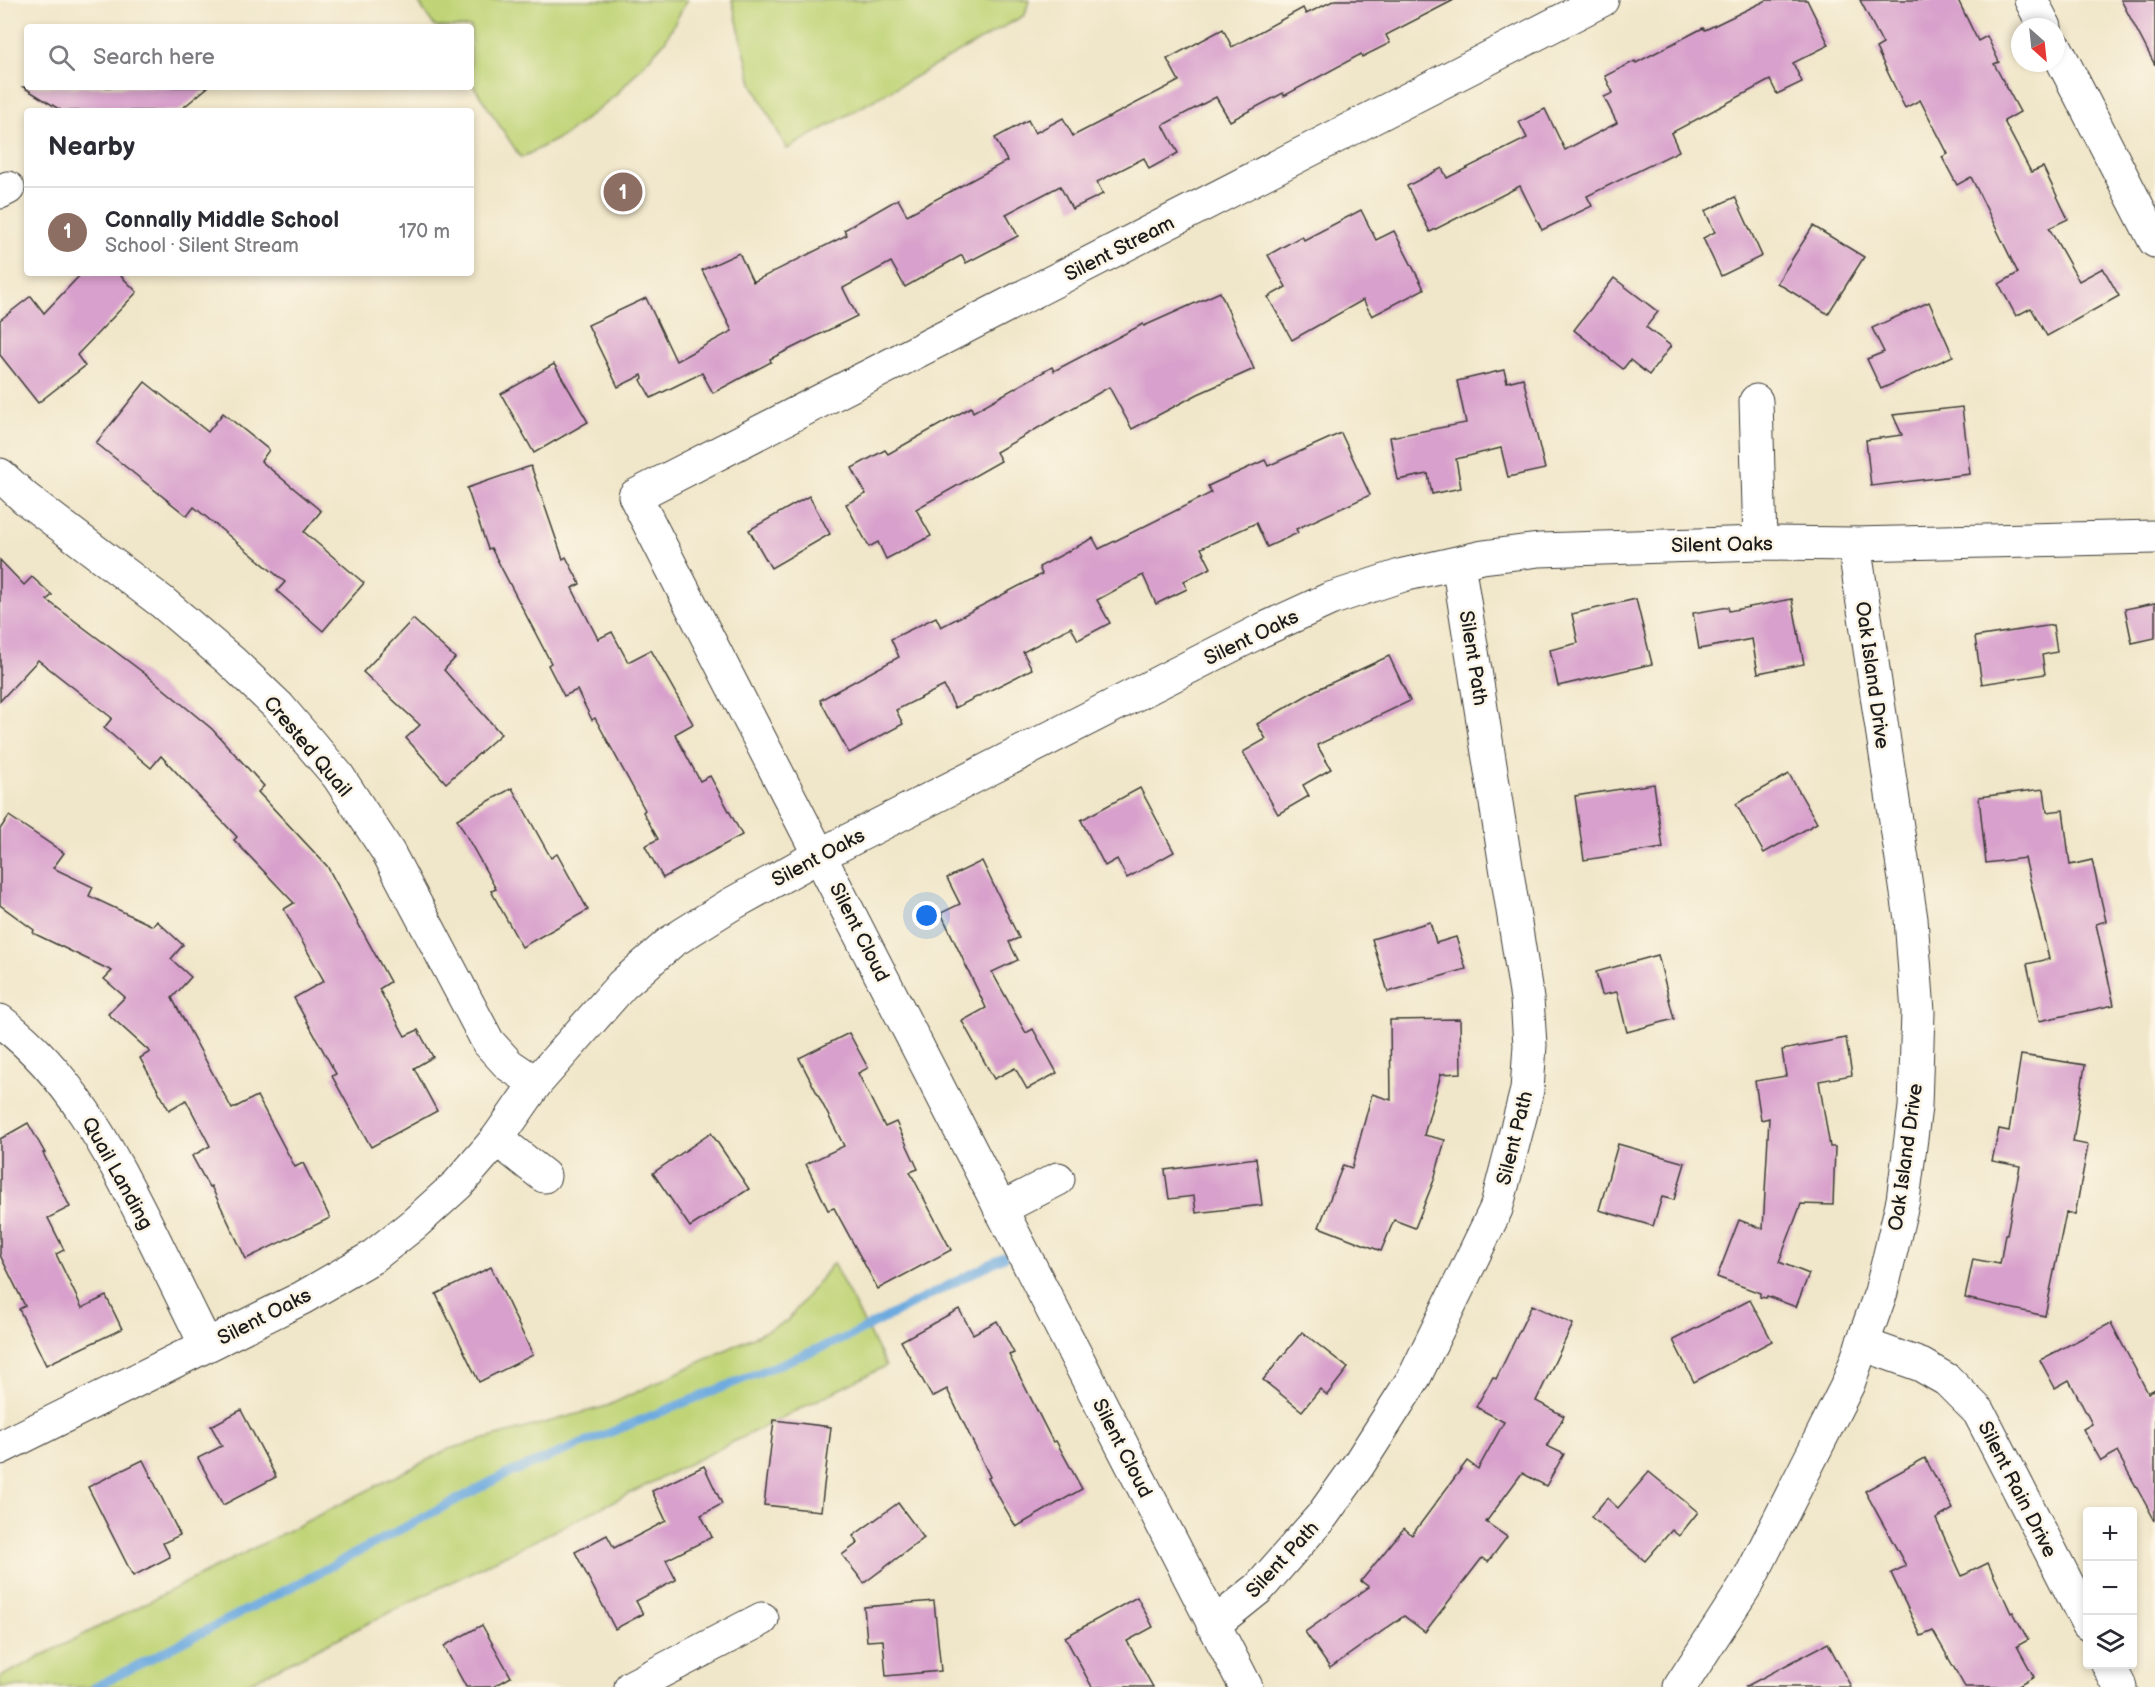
<!DOCTYPE html>
<html lang="en">
<head>
<meta charset="utf-8">
<style>
  :root { --surface:#fff; --page:#f2f2f3; --text:#2b2b33; --muted:#7c7c81; --line:#e1e1e2; --accent:#1f6fb2 }
  body { margin:0; font-family:"Balsamiq Sans",sans-serif; background:var(--page); color:var(--text) }
  .controls { position:absolute; right:18px; bottom:18px; display:grid; overflow:hidden; border-radius:6px; box-shadow:0 3px 9px #0003 }
  .controls button { width:54px; height:54px; display:grid; place-items:center; padding:0; border:0; border-bottom:2px solid var(--line); background:var(--surface); color:var(--text); font:30px sans-serif }
  .compass { position:absolute; left:2011px; top:18px; width:54px; height:54px; border-radius:50%; background:var(--surface); box-shadow:0 3px 9px #0003; rotate:153deg }
  .you { position:absolute; left:927px; top:916px; width:21px; height:21px; margin:-15px; border:4px solid #fff; border-radius:50%; background:#1a73e8; box-shadow:0 0 0 9px #1a73e833 }
  .badge { display:grid; place-items:center; width:39px; height:39px; border-radius:50%; background:var(--accent); color:#fff; font-size:20px; font-weight:700 }
  .pin { position:absolute; translate:-50% -50%; border:3px solid #fff; box-shadow:0 2px 6px #0006 }
  .list { margin:0; padding:0; list-style:none }
  h2 { display:flex; justify-content:space-between; align-items:center; height:78px; margin:0; padding:0 24px; font-size:26px }
  h2 small { font-size:20px; font-weight:400; color:var(--muted) }
  .list li { display:grid; grid-template-columns:39px 1fr auto; gap:18px; align-items:center; box-sizing:border-box; height:90px; padding:0 24px; border-top:2px solid var(--line) }
  .list b { display:block; font-size:22px; white-space:nowrap }
  .list p { margin:0; font-size:20px; white-space:nowrap; color:var(--muted) }
  .list em { font-size:20px; font-style:normal; color:var(--muted) }
  .icon { flex:none; width:33px; height:33px; fill:none; stroke:currentColor; stroke-width:2; stroke-linecap:round; stroke-linejoin:round }
  .map { position:relative; flex:none; width:2155px; height:1687px; overflow:hidden }
  .search { position:absolute; background:var(--surface); box-shadow:0 3px 9px #0003; left:24px; top:24px; width:450px; height:66px; display:flex; align-items:center; gap:15px; box-sizing:border-box; padding:0 21px; border-radius:6px; color:var(--muted); font-size:22px }
  .panel { position:absolute; background:var(--surface); box-shadow:0 3px 9px #0003; left:24px; top:108px; width:450px; height:168px; border-radius:6px }
  .map>svg:first-child { display:block }
</style>
</head>
<body>
<div class="map">
<svg width="2155" height="1687" viewBox="0 0 2155 1687">
  <rect width="100%" height="100%" fill="#fcf5e5"/>
  <filter id="ink" filterUnits="userSpaceOnUse"><feTurbulence type="fractalNoise" baseFrequency=".0167" numOctaves="2"/><feDisplacementMap in="SourceGraphic" scale="12" xChannelSelector="R" yChannelSelector="G"/><feConvolveMatrix kernelMatrix="1 2 1 2 8 2 1 2 1" color-interpolation-filters="sRGB"/></filter>
  <filter id="wash" filterUnits="userSpaceOnUse"><feTurbulence type="fractalNoise" baseFrequency=".008" numOctaves="4" result="noise"/><feDisplacementMap in="SourceGraphic" scale="24" xChannelSelector="R" yChannelSelector="G"/><feGaussianBlur stdDeviation="1.35" result="paint"/><feColorMatrix in="noise" values="0 0 0 0 0 0 0 0 0 0 0 0 0 0 0 0 0 1.4 0 .05"/><feComposite in="paint" operator="in"/></filter>
  <g filter="url(#wash)">
    <rect width="100%" height="100%" fill="#f0e6c9"/>
    <!-- green -->
    <g fill="#c0d477" stroke="#6e784a" stroke-width="1.5">
      <polygon points="417,0 687,0 665,41 616,95 565,135 521,158 471,82 471,27 435,27"/>
      <polygon points="732,0 1029,0 1025,15 787,149 752,83"/>
      <polygon points="833,1263 886,1366 240,1687 0,1687 0,1677 449,1449 607,1406 787,1321"/>
    </g>
    <g fill="none" stroke-linecap="round" stroke-linejoin="round">
      <!-- stream -->
      <polyline stroke="#6daadf" stroke-width="9" points="95,1687 299,1583 502,1476 850,1336 1004,1257"/>
    </g>
    <g id="blocks">
      <!-- building -->
      <g fill="#d8a0cc">
        <polygon points="1335,0 1454,0 1386,35 1390,43 1362,57 1361,54 1284,96 1283,93 1230,121 1216,97 1163,125 1178,153 1149,169 1144,158 1097,182 1103,194 1072,209 1060,186 1006,214 1018,236 966,263 962,255 905,287 891,262 843,288 857,316 770,359 771,362 713,393 702,373 651,398 641,380 643,378 642,375 618,387 588,325 646,298 676,361 732,331 702,270 739,253 753,282 847,235 844,230 898,199 907,215 1007,161 995,138 1028,120 1035,133 1063,118 1073,136 1179,81 1167,59 1223,29 1232,47 1303,8 1306,14"/>
        <polygon points="1767,0 1807,0 1829,45 1793,63 1802,82 1777,94 1770,80 1671,133 1679,151 1587,196 1592,206 1542,230 1520,186 1430,232 1407,186 1442,168 1447,178 1527,138 1519,122 1545,109 1565,150 1617,123 1604,97 1613,93 1605,76 1635,61 1636,63 1703,28 1705,30"/>
        <polygon points="1860,0 1958,0 1978,41 1987,36 1999,62 1994,64 2020,112 2004,121 2031,172 2043,167 2068,219 2049,228 2079,281 2103,268 2119,296 2047,336 2031,308 2016,316 1999,284 2018,273 1971,177 1957,185 1942,157 1948,154 1920,100 1905,108 1876,48 1883,44"/>
        <polygon points="2121,0 2155,0 2155,65"/>
        <polygon points="23,87 208,87 179,111 62,111"/>
        <polygon points="1735,197 1762,256 1721,276 1703,238 1715,232 1705,211"/>
        <polygon points="1361,210 1376,240 1394,231 1424,289 1372,316 1363,300 1292,340 1268,297 1286,287 1268,255 1302,236 1304,240"/>
        <polygon points="1813,226 1864,257 1828,314 1777,283"/>
        <polygon points="82,273 118,273 137,292 77,355 85,366 38,403 0,355 0,320 31,296 44,313"/>
        <polygon points="1614,278 1658,312 1646,327 1671,346 1649,375 1630,360 1623,369 1574,330"/>
        <polygon points="1220,292 1254,369 1198,394 1132,429 1109,387 996,452 1001,461 916,509 931,536 886,559 878,542 869,547 846,504 866,494 852,468 885,450 888,454 971,407 973,412 1052,367 1054,371 1143,324 1144,326"/>
        <polygon points="1929,302 1953,356 1881,389 1867,359 1884,352 1872,328"/>
        <polygon points="554,364 588,422 534,453 501,394"/>
        <polygon points="1504,370 1507,382 1523,378 1545,469 1508,477 1501,448 1456,459 1461,488 1432,494 1428,474 1398,480 1390,437 1466,423 1457,381"/>
        <polygon points="145,382 208,432 223,413 269,450 261,461 321,511 304,532 364,583 323,631 277,591 285,582 194,507 187,516 96,443"/>
        <polygon points="1962,407 1970,474 1871,486 1866,440 1902,435 1893,415"/>
        <polygon points="1341,433 1370,495 1296,529 1298,533 1267,547 1256,523 1201,548 1211,568 1184,581 1187,589 1156,604 1143,575 1097,600 1110,623 1078,640 1071,627 1023,652 1032,669 955,708 944,686 896,710 903,724 849,753 820,700 899,657 891,639 936,617 941,627 1042,574 1039,567 1093,538 1099,549 1211,493 1208,486 1265,460 1268,466"/>
        <polygon points="531,466 563,559 566,557 580,584 572,588 598,639 612,632 628,662 651,650 693,724 675,734 700,781 710,776 742,835 663,878 645,846 658,839 643,812 645,810 595,718 592,720 577,690 564,696 548,665 551,663 491,548 488,549 467,488"/>
        <polygon points="809,496 830,534 771,568 749,530"/>
        <polygon points="0,560 24,585 32,577 52,595 47,600 148,676 212,729 264,786 258,792 327,866 390,982 379,989 405,1036 418,1030 433,1057 414,1068 437,1111 371,1147 332,1076 336,1074 294,998 324,981 284,909 294,903 234,840 237,837 161,756 151,768 104,728 112,718 38,660 0,701"/>
        <polygon points="1636,599 1652,664 1558,686 1550,650 1578,643 1572,614"/>
        <polygon points="1792,599 1804,664 1758,673 1752,639 1699,649 1693,613 1728,607 1729,611"/>
        <polygon points="2155,603 2155,638 2132,643 2125,609"/>
        <polygon points="413,619 455,658 444,670 501,734 446,783 406,738 420,725 363,672"/>
        <polygon points="2053,625 2057,652 2042,655 2045,674 1982,684 1975,637"/>
        <polygon points="1389,656 1410,701 1317,745 1331,769 1303,785 1309,796 1278,814 1243,752 1266,739 1257,724 1316,690"/>
        <polygon points="1789,774 1817,823 1764,853 1736,804"/>
        <polygon points="1654,784 1663,848 1584,860 1575,796"/>
        <polygon points="512,788 551,858 557,854 588,910 522,947 491,891 496,889 457,819"/>
        <polygon points="1140,788 1174,852 1127,878 1117,859 1105,866 1081,820"/>
        <polygon points="2044,789 2047,812 2063,810 2070,865 2092,860 2106,921 2096,924 2114,1005 2039,1021 2027,964 2049,959 2025,858 1986,863 1979,797"/>
        <polygon points="9,816 64,853 53,868 93,887 89,896 153,926 157,921 183,945 171,959 191,977 172,998 232,1109 257,1096 295,1167 303,1163 330,1218 246,1259 211,1186 209,1187 192,1156 210,1146 186,1100 169,1110 140,1058 150,1052 108,1014 125,997 104,979 112,971 33,933 34,930 0,905 0,829"/>
        <polygon points="982,861 1019,938 1009,942 1018,960 992,972 1026,1033 1033,1029 1057,1073 1027,1089 1015,1068 994,1079 962,1021 986,1008 941,913 960,904 947,878"/>
        <polygon points="1430,922 1436,943 1456,937 1466,969 1388,992 1372,939"/>
        <polygon points="1658,955 1674,1019 1627,1032 1617,992 1602,995 1596,972"/>
        <polygon points="1460,1019 1461,1073 1441,1074 1424,1135 1445,1140 1434,1180 1415,1228 1394,1220 1381,1251 1319,1227 1343,1165 1352,1168 1372,1094 1391,1100 1390,1020"/>
        <polygon points="849,1033 868,1068 858,1073 885,1127 896,1122 918,1169 910,1172 951,1250 878,1289 834,1208 828,1210 806,1164 844,1146 799,1058"/>
        <polygon points="1846,1038 1852,1075 1819,1081 1830,1147 1835,1147 1833,1205 1801,1204 1779,1262 1809,1274 1796,1307 1767,1296 1766,1298 1760,1297 1760,1293 1717,1277 1739,1220 1763,1229 1769,1118 1761,1120 1755,1081 1786,1076 1782,1050"/>
        <polygon points="2021,1055 2085,1065 2073,1142 2088,1145 2075,1215 2066,1213 2045,1316 1965,1298 1973,1259 2000,1264 2005,1234 2007,1234 2020,1166 1992,1161 1999,1129 2009,1131"/>
        <polygon points="28,1123 45,1153 43,1153 70,1207 48,1218 64,1250 56,1254 82,1308 106,1296 122,1329 46,1365 19,1309 25,1306 0,1255 0,1139"/>
        <polygon points="711,1133 749,1189 690,1227 653,1173"/>
        <polygon points="1618,1144 1685,1163 1674,1200 1662,1197 1653,1226 1599,1210"/>
        <polygon points="1256,1158 1262,1205 1196,1213 1194,1196 1169,1199 1165,1170"/>
        <polygon points="491,1267 533,1355 479,1382 436,1294"/>
        <polygon points="1750,1300 1772,1341 1694,1382 1673,1340"/>
        <polygon points="1532,1305 1573,1324 1536,1401 1564,1416 1547,1446 1564,1454 1546,1486 1522,1473 1486,1522 1507,1537 1488,1562 1482,1558 1425,1632 1404,1616 1330,1668 1305,1632 1369,1587 1361,1581 1404,1528 1412,1535 1467,1461 1478,1469 1504,1422 1476,1407 1493,1377 1496,1379"/>
        <polygon points="959,1309 973,1334 997,1321 1014,1353 1009,1355 1053,1442 1056,1441 1082,1489 1016,1527 988,1478 990,1477 947,1389 932,1397 901,1341"/>
        <polygon points="2111,1323 2148,1393 2155,1389 2155,1521 2117,1452 2101,1461 2083,1429 2092,1424 2069,1380 2055,1388 2040,1360"/>
        <polygon points="1302,1332 1348,1368 1327,1395 1320,1389 1302,1411 1263,1380"/>
        <polygon points="241,1410 276,1477 223,1505 198,1458 222,1446 211,1426"/>
        <polygon points="774,1420 831,1427 821,1511 764,1505"/>
        <polygon points="1925,1458 1953,1509 1936,1519 1962,1576 1988,1563 2011,1613 2013,1612 2028,1640 2017,1646 2034,1677 2017,1687 1965,1687 1933,1631 1921,1636 1891,1573 1906,1566 1865,1491"/>
        <polygon points="143,1460 180,1535 163,1543 170,1557 133,1576 88,1487"/>
        <polygon points="704,1466 722,1504 701,1515 712,1537 666,1560 676,1580 636,1601 643,1614 615,1629 575,1552 607,1535 614,1548 666,1521 652,1491"/>
        <polygon points="1649,1472 1698,1512 1679,1536 1672,1530 1645,1561 1591,1517 1607,1498 1618,1508"/>
        <polygon points="898,1503 924,1538 864,1583 842,1555 858,1543 853,1536"/>
        <polygon points="1137,1597 1153,1627 1127,1641 1153,1687 1092,1687 1065,1637"/>
        <polygon points="934,1601 941,1671 886,1676 883,1640 867,1641 864,1607"/>
        <polygon points="482,1625 511,1677 493,1687 466,1687 444,1646"/>
        <polygon points="1828,1643 1851,1687 1745,1687"/>
      </g>
    </g>
  </g>
  <g filter="url(#ink)">
    <use href="#blocks" fill-opacity="0" stroke="#3c3a36" stroke-width="1.5"/>
    <g fill="none" stroke-linecap="round" stroke-linejoin="round">
      <defs>
        <g id="minor">
          <polyline points="2031,0 2045,27"/>
          <polyline points="2056,48 2155,241"/>
          <polyline points="0,192 8,188"/>
          <polyline points="1756,401 1760,543"/>
          <polyline points="0,475 25,498 162,602 231,661 279,707 338,776 388,852 488,1042 509,1065 536,1083"/>
          <path d="M0 1021C69 1072 108 1148 146 1223 166 1264 186 1305 206 1345"/>
          <polyline points="497,1139 544,1176"/>
          <polyline points="1000,1209 1058,1179"/>
          <polyline points="1862,1344 1921,1365 1947,1380 1979,1412 2088,1624"/>
          <polyline points="0,1448 302,1298 371,1258 414,1224 458,1184 497,1139 536,1083 622,985 671,942 730,905 820,855 1260,631 1330,599 1403,575 1483,557 1539,550 1760,543 1854,544 2155,537"/>
          <polyline points="1213,1625 1259,1588 1322,1516 1359,1464 1415,1376 1496,1209 1527,1090 1530,1045 1527,999 1458,563"/>
          <polyline points="2108,1664 2120,1687"/>
          <polyline points="631,1687 762,1619"/>
          <polyline points="1246,1687 635,496 1602,0"/>
          <polyline points="1680,1687 1748,1582 1848,1384 1881,1292 1903,1200 1915,1107 1918,1012 1911,919 1854,544"/>
        </g>
      </defs>
      <!-- minor casing -->
      <use href="#minor" stroke="#3c3a36" stroke-width="35"/>
      <!-- minor -->
      <use href="#minor" stroke="#fff" stroke-width="33"/>
    </g>
  </g>
  <g text-anchor="middle" stroke-width="5" stroke-linejoin="round" paint-order="stroke">
    <!-- street labels -->
    <g font-size="20" fill="#1c1c1c" stroke="#fcf5e5">
      <text transform="translate(1119 248) rotate(-27)" y="7">Silent Stream</text>
      <text transform="translate(1722 544) rotate(-1)" y="7">Silent Oaks</text>
      <text transform="translate(1251 637) rotate(-26)" y="7">Silent Oaks</text>
      <text transform="translate(1474 658) rotate(81)" y="7">Silent Path</text>
      <text transform="translate(1873 675) rotate(82)" y="7">Oak Island Drive</text>
      <text transform="translate(308 746) rotate(50)" y="7">Crested Quail</text>
      <text transform="translate(818 857) rotate(-28)" y="7">Silent Oaks</text>
      <text transform="translate(860 932) rotate(63)" y="7">Silent Cloud</text>
      <text transform="translate(1514 1138) rotate(-76)" y="7">Silent Path</text>
      <text transform="translate(1905 1157) rotate(-82)" y="7">Oak Island Drive</text>
      <text transform="translate(118 1173) rotate(61)" y="7">Quail Landing</text>
      <text transform="translate(264 1316) rotate(-27)" y="7">Silent Oaks</text>
      <text transform="translate(1123 1448) rotate(63)" y="7">Silent Cloud</text>
      <text transform="translate(2018 1489) rotate(63)" y="7">Silent Rain Drive</text>
      <text transform="translate(1282 1559) rotate(-47)" y="7">Silent Path</text>
    </g>
  </g>
</svg>
<div class="controls">
<button>+</button>
<button>−</button>
<button><svg class="icon" aria-label="layers" viewBox="0 0 24 24"><path d="M12 4l9 5-9 5-9-5zM3 14l9 5 9-5"/></svg></button>
</div>
<svg class="compass" viewBox="-18 -18 36 36"><path d="M0-13l5 13h-10z" fill="#e53935"/><path d="M0 13l5-13h-10z" fill="#7c7c81"/></svg>
<div class="you"></div>
<div class="pin badge" style="left:623px;top:192px;background:#8d6e63">1</div>
<div class="search"><svg class="icon" aria-label="search" viewBox="0 0 24 24"><circle cx="10" cy="10" r="6"/><path d="M15 15l6 6"/></svg>Search here</div>
<section class="panel">
<h2>Nearby<small></small></h2>
<ul class="list">
<li><span class="badge" style="background:#8d6e63">1</span><div><b>Connally Middle School</b><p>School · Silent Stream</p></div><em>170 m</em></li>
</ul>
</section>
</div>
</body>
</html>
